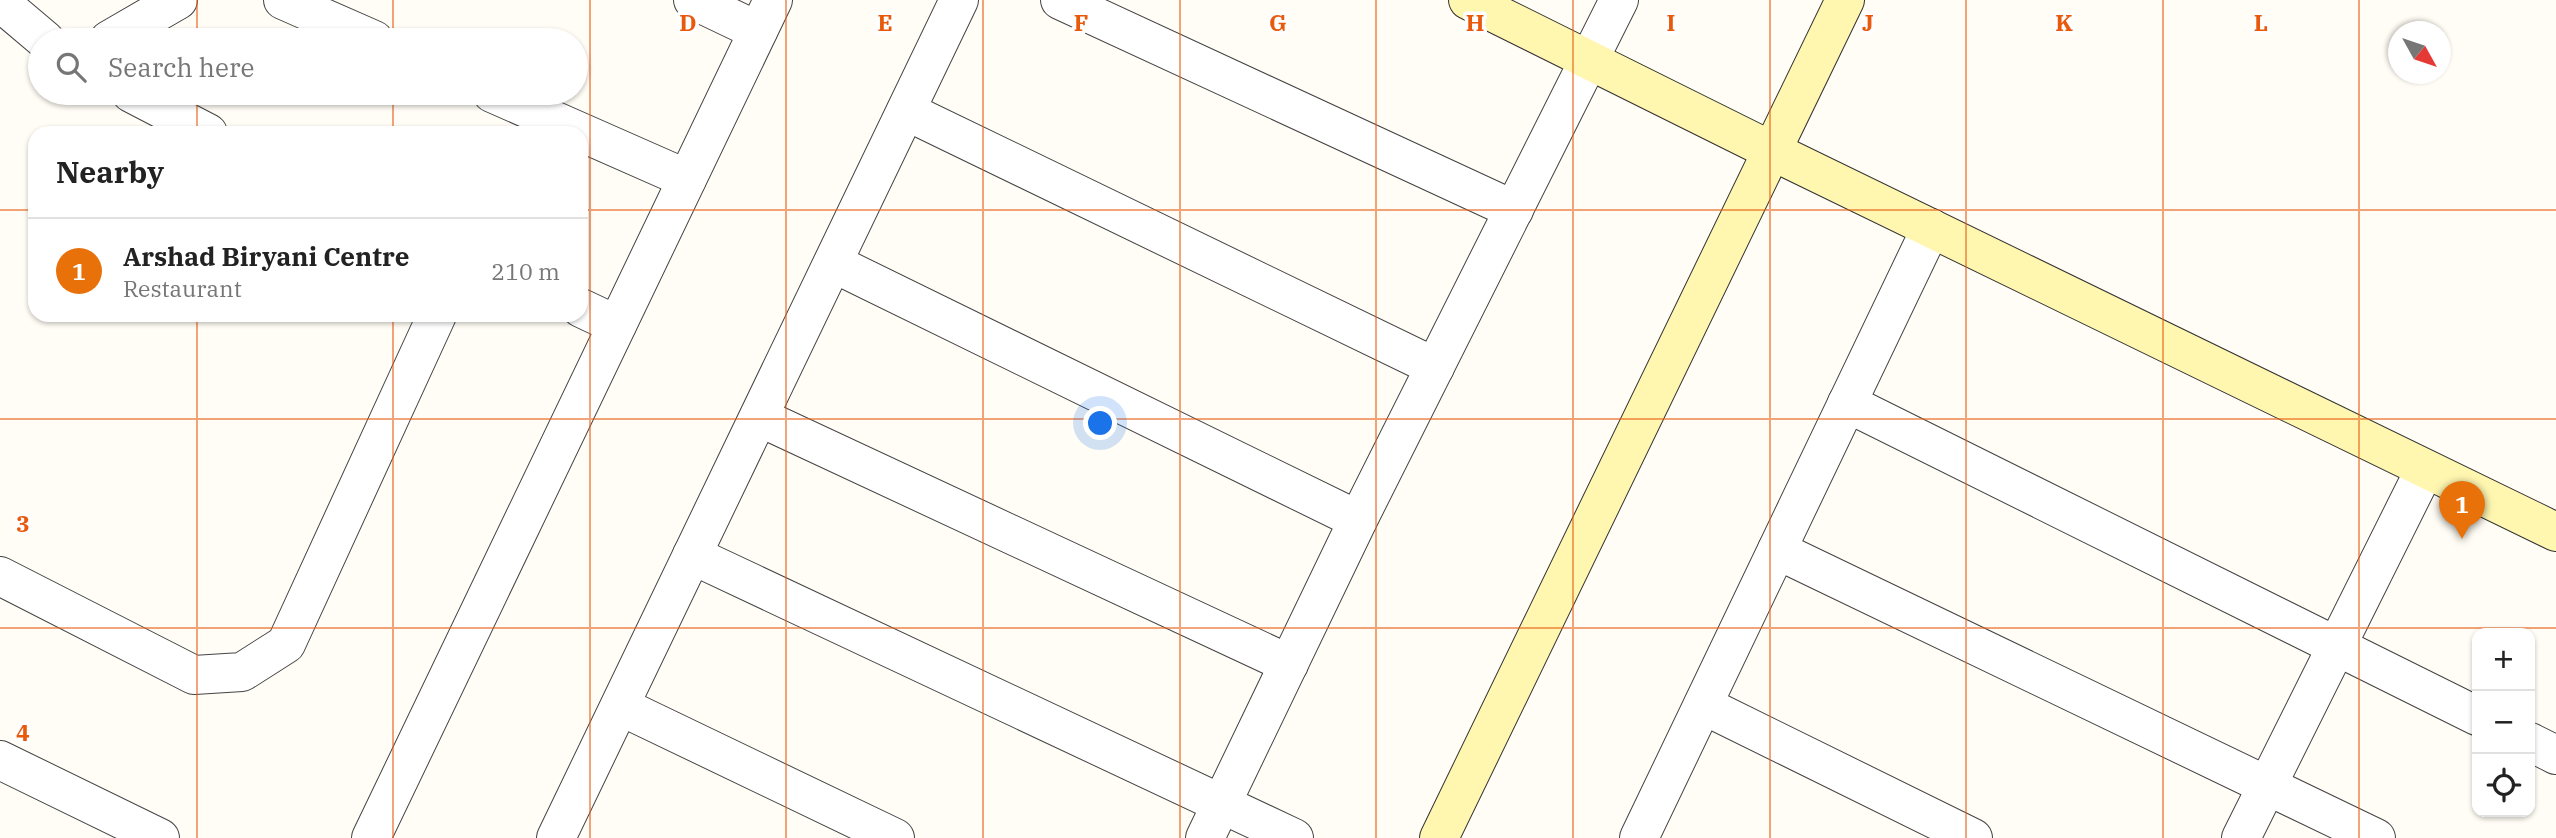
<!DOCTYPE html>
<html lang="en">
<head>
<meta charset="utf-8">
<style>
  :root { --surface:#fff; --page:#f6f6f6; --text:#222; --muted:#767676; --line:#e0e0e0; --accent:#c4262e }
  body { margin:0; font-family:"IBM Plex Serif",serif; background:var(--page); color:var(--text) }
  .controls { position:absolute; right:21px; bottom:21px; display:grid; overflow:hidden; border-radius:14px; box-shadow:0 2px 5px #0004 }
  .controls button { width:63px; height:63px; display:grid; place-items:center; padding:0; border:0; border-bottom:2px solid var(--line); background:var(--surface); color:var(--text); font:35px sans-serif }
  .compass { position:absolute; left:2388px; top:21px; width:63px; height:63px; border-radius:50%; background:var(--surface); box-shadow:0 2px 5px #0004; rotate:130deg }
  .you { position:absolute; left:1101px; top:424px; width:24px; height:24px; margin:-18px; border:5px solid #fff; border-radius:50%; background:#1a73e8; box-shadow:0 0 0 10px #1a73e833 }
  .badge { display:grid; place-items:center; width:46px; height:46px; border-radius:50%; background:var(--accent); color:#fff; font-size:23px; font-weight:700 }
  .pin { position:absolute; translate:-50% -58px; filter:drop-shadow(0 2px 4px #0008) }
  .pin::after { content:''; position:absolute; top:37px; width:24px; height:21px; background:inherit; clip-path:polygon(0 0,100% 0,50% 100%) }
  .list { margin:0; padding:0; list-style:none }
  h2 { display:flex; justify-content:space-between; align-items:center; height:91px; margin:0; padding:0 28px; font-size:30px }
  h2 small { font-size:23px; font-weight:400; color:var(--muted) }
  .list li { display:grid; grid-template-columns:46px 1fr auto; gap:21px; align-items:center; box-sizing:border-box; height:105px; padding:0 28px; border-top:2px solid var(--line) }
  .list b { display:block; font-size:26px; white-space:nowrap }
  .list p { margin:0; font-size:23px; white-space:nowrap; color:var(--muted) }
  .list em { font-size:23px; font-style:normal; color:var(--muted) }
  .icon { flex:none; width:38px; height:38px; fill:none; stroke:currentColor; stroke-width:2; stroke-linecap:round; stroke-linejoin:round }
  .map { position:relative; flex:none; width:2556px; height:838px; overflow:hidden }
  .search { position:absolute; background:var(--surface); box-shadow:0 2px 5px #0004; left:28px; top:28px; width:560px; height:77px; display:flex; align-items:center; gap:18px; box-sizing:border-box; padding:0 24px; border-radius:38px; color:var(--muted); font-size:26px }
  .panel { position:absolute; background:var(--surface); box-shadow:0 2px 5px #0004; left:28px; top:126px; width:560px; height:196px; border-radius:21px }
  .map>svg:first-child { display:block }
</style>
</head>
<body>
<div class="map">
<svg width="2556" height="838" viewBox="0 0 2556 838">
  <rect width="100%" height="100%" fill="#fffdf5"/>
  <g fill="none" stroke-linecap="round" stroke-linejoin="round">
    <defs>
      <g id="street">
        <polyline points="283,0 374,40"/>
        <polyline points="693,0 758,31"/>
        <polyline points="1060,0 1514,210"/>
        <polyline points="0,2 45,40"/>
        <polyline points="109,40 178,0"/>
        <polyline points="131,93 208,133"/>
        <polyline points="492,93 687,179"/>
        <polyline points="906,111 1435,367"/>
        <polyline points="833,263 1358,520"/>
        <polyline points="581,308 617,325"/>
        <polyline points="1847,403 2477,716"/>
        <polyline points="759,417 1289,664"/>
        <polyline points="1777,550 2376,838"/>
        <polyline points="692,555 1294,838"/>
        <polyline points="0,576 194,675 242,672 286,644 437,315"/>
        <polyline points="1703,705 1973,838"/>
        <polyline points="620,706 895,838"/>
        <polyline points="2530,742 2556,755"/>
        <polyline points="0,760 160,838"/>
        <polyline points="371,838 773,0"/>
        <polyline points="556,838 959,0"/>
        <polyline points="1205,838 1358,520 1619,0"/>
        <polyline points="1639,838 1931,228"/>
        <polyline points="2241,838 2425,469"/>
      </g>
      <g id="secondary">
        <polyline points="1468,0 1772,151 2556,532"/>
        <polyline points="1439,838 1845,0"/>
      </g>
    </defs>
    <!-- street casing -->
    <use href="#street" stroke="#444" stroke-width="40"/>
    <!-- secondary casing -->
    <use href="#secondary" stroke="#333" stroke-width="40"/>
    <!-- street -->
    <use href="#street" stroke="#fff" stroke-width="38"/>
    <!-- secondary -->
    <use href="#secondary" stroke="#fff6b0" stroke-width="38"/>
  </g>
  <!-- grid -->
  <path fill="none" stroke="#e8590c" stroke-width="2" stroke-opacity="0.55" d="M197 0V40M393 0V40M590 0V838M786 0V838M983 0V838M1180 0V838M1376 0V838M1573 0V838M1770 0V838M1966 0V838M2163 0V838M2359 0V838M197 93V133M393 93V133M0 210H35M581 210H2556M197 315V838M393 315V838M0 419H2556M0 628H2556"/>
  <g font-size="23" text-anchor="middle" font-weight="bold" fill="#e8590c" stroke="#fff" stroke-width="7" stroke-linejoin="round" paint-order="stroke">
    <text x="688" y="31">D</text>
    <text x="885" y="31">E</text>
    <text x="1081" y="31">F</text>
    <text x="1278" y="31">G</text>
    <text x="1475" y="31">H</text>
    <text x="1671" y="31">I</text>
    <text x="1868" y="31">J</text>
    <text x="2064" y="31">K</text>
    <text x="2261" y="31">L</text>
    <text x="23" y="532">3</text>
    <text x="23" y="741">4</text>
  </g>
</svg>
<div class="controls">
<button>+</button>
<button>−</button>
<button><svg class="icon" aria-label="locate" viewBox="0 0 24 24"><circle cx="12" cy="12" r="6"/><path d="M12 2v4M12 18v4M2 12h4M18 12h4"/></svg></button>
</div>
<svg class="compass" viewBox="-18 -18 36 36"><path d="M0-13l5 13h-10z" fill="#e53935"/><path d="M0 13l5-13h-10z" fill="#767676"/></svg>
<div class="you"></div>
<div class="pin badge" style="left:2462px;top:539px;background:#e8710a">1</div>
<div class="search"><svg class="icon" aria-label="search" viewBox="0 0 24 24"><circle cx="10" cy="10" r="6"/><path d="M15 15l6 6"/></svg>Search here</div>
<section class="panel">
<h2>Nearby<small></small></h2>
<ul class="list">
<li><span class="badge" style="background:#e8710a">1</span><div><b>Arshad Biryani Centre</b><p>Restaurant</p></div><em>210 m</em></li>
</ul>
</section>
</div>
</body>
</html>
